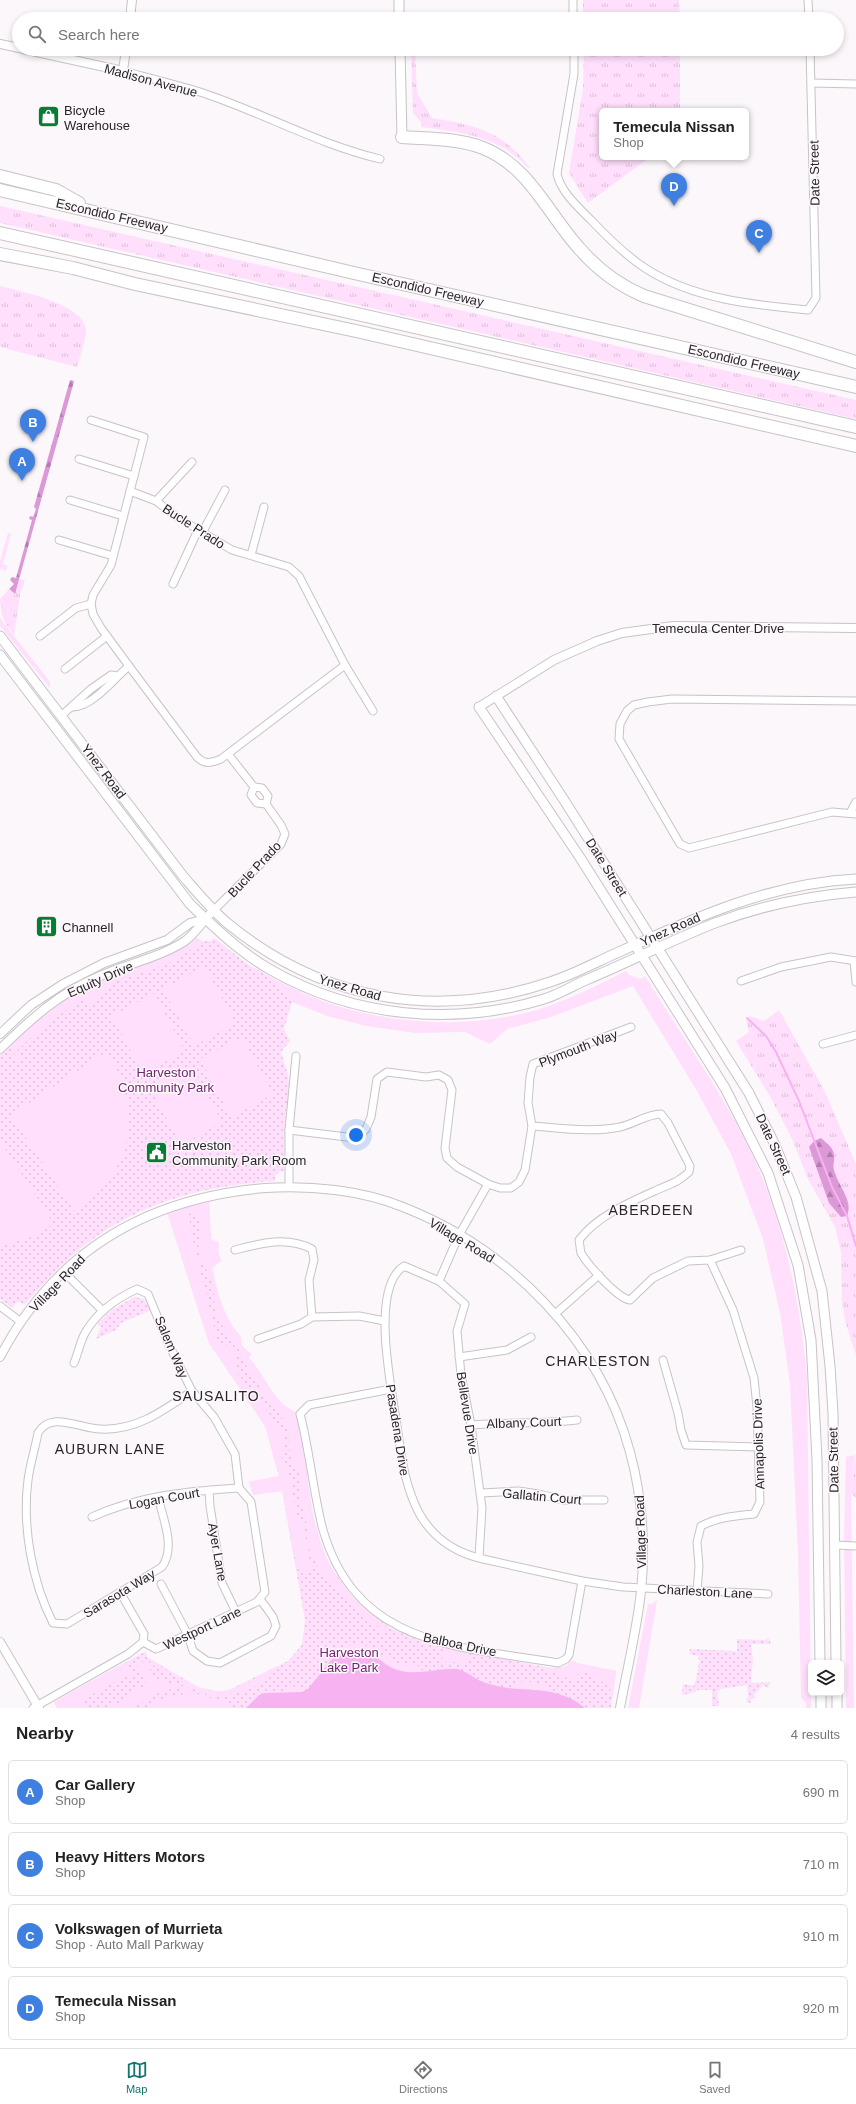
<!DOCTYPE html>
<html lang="en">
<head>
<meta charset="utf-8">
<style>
  :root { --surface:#fff; --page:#f2f2f2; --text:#222; --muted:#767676; --line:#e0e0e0; --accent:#0f766e }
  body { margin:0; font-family:Arial,sans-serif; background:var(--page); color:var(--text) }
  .controls { position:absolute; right:12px; bottom:12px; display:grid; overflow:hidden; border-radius:6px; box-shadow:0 2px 6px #0003 }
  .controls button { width:36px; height:36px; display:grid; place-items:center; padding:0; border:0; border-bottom:1px solid var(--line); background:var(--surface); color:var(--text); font:20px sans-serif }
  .you { position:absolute; left:356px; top:1135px; width:14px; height:14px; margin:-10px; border:3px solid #fff; border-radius:50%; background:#1a73e8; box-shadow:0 0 0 6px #1a73e833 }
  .badge { display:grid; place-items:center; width:26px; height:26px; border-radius:50%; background:var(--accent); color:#fff; font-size:13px; font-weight:700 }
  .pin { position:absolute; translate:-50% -33px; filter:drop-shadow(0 1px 2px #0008) }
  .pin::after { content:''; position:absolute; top:21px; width:14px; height:12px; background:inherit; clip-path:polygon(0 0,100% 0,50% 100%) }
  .popup { position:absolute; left:599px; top:108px; width:150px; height:52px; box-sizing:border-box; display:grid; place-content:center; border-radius:6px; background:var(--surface); filter:drop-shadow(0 1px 3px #0005); font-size:13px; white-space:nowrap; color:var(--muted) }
  .popup b { font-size:15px; color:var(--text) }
  .popup::after { content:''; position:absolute; left:50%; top:100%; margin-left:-8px; border:8px solid transparent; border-top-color:var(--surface) }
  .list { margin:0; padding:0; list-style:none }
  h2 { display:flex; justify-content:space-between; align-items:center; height:52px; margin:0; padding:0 16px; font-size:17px }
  h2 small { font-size:13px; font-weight:400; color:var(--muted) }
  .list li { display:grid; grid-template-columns:26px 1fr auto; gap:12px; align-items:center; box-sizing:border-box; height:64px; margin:0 8px 8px; padding:0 8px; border:1px solid var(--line); border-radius:6px }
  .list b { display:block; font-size:15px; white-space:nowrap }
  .list p { margin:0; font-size:13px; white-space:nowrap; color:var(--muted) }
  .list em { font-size:13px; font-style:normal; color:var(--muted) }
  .icon { flex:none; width:22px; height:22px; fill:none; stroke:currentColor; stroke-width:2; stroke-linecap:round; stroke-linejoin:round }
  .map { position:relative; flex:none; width:856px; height:1708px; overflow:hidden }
  .search { position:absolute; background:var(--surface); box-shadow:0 2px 6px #0003; left:12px; right:12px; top:12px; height:44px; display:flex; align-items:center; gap:10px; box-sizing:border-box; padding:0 14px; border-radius:22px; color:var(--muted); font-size:15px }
  .sheet { height:340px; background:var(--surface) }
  nav { display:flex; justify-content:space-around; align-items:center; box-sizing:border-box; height:56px; border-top:1px solid var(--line); background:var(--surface); font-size:11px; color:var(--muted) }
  nav a { display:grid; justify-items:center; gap:2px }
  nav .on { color:var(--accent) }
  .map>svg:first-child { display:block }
</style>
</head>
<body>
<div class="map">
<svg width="856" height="1708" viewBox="0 0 856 1708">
  <defs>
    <pattern id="grass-tufts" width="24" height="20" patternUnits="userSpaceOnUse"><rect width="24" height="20" fill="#ffdffc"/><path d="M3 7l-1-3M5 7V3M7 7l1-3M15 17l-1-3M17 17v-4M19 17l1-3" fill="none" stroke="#dbbfd8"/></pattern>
    <pattern id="forest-firs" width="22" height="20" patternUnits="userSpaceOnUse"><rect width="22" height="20" fill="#dc99d8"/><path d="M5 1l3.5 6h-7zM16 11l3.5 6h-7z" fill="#b27daf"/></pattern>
    <pattern id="park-dots" width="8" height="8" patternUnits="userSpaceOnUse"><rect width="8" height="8" fill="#ffdffc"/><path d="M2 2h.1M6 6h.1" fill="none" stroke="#dbbfd8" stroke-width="1.8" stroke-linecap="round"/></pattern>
  </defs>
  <rect width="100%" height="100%" fill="#fcf7fb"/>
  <!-- grass -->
  <g fill="url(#grass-tufts)">
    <polygon points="583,0 679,0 680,19 583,19"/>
    <path d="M411 49H415L417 93 432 118C475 125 503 131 530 168H528C500 136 460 132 421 127V122L413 113Z"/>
    <polygon points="584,49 680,49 680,111 602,111 602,157 650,157 588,203 569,173 583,89"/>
    <polygon points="0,206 856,400 856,419 0,223"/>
    <path d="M0 286C20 291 87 305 86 331 85 343 80 356 77 367L0 347Z"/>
    <path d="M19 579 25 580 20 595 14 635C7 625 0 618 1 604L9 612Z"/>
    <polygon points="779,1010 825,1092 856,1164 856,1355 845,1321 842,1301 841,1252 835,1227 809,1181 792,1139 771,1098 736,1041 749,1032 746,1020 750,1016 764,1021"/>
    <polygon points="856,1456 856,1498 851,1493"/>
  </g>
  <!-- forest -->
  <g fill="url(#forest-firs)">
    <polygon points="70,380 74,381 73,385 15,594 9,589 14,584 10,580 12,577 16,578 32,520 29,519 30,516 33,517 36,509 34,507"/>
    <path d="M821 1138C825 1142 830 1145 832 1149 837 1157 832 1163 834 1170 838 1186 854 1201 847 1216L841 1217 829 1203 809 1147 814 1141Z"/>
  </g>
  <!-- park -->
  <g fill="url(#park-dots)">
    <path d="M196 937 200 941H210L214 938 249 965 276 980 292 1002 284 1029 290 1041 281 1052 288 1075 289 1085 285 1121 284 1171H280L275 1176V1181C199 1186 132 1204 73 1255 55 1270 40 1288 24 1305L20 1302 15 1303 13 1308 0 1299V1053L9 1045 105 977 167 956Z"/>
    <path d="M209 1202 211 1239 219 1243 218 1250 221 1261 212 1268C218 1294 222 1312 238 1334L240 1335 242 1346 251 1354 249 1358C266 1376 274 1405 298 1413L313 1517 322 1548 328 1563 353 1598 390 1628 427 1644 551 1668 564 1667 573 1660 577 1663 616 1671 611 1708H57L54 1702 146 1651 147 1657 198 1687 215 1691H227L288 1661 302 1645 305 1620 282 1491 253 1495 249 1482 279 1476 265 1426 209 1343 167 1212Z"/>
    <polygon points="134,1297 144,1299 151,1310 121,1323 116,1330 96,1339 101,1327 97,1324 110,1311"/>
    <polygon points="768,1637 771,1644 751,1644 753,1661 751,1680 753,1683 770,1682 768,1688 763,1685 754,1695 755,1697 750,1700 751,1703 746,1702 748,1696 747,1685 720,1689 720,1691 717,1691 719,1706 712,1706 712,1690 696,1690 696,1692 682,1695 683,1684 694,1686 698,1671 697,1671 700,1660 698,1659 699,1656 689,1654 690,1649 735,1651 737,1653 737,1639 766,1640"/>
  </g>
  <!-- garden -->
  <g fill="#ffdffc">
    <polygon points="8,533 11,534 3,564 8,566 5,571 2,568 0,570 0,561"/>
    <polygon points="9,589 15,594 9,613 1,604 0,607 0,599"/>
    <polygon points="0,618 50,682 50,688 0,626"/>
    <path d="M196 937 203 942 171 962 116 981 99 998 87 1005 83 999C59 1014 37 1031 17 1051L21 1056 17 1060 13 1056 14 1054 9 1045 29 1025 68 996 105 977 167 956Z"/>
    <polygon points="204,966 236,1023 194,1046 163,989"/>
    <path d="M626 971 629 975 640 979 645 976C678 1030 715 1082 744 1138 782 1212 799 1294 807 1376L811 1708H806V1703L801 1698 798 1553 790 1384 780 1313 763 1239 731 1154 697 1091 633 986 548 1018 507 1029 490 1044 465 1032 415 1033 366 1026 327 1016 292 1002 276 980C295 989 314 999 334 1005 401 1026 480 1029 546 1007 574 997 600 984 626 971Z"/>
    <polygon points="154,993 185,1051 143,1074 112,1016"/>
    <polygon points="242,1037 273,1094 231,1117 200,1059"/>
    <path d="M106 1052C146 1111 133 1173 74 1211L13 1118 14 1113Z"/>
    <polygon points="191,1064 222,1122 181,1145 149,1087"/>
    <polygon points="0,1141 54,1224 29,1238 0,1246"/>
    <path d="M209 1202 211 1239 219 1243 218 1250 221 1261 212 1268C218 1294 222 1312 238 1334L240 1335 242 1346 251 1354 249 1358C266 1376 274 1405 298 1413 298 1432 303 1451 306 1470 316 1542 326 1584 389 1628L388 1633 380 1631 377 1624 364 1620 356 1608 334 1588 320 1571 310 1551 308 1529 299 1497 302 1492 300 1476 290 1460 292 1456 289 1448 290 1435 285 1427 280 1413 272 1408 261 1392 259 1385 251 1377 239 1349 232 1344C229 1331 220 1326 216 1314 212 1304 216 1293 212 1283 208 1271 196 1256 199 1242L203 1241 200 1229V1215H197L194 1217 190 1213 188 1215C192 1223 189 1233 193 1240 194 1243 200 1264 200 1267 200 1271 199 1273 199 1277L204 1284 217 1339 220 1345 224 1344 234 1352 237 1362 234 1368 272 1417 275 1426 282 1430 286 1444 282 1451 284 1455 282 1458C291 1468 294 1502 297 1517H300L304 1528 312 1572 297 1569 282 1491 253 1495 249 1482 279 1476 265 1426 209 1343 167 1212Z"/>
    <polygon points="855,1455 851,1493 854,1708 846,1708 844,1539 846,1457"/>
    <polygon points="657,1600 639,1708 628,1708 648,1604 652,1604"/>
    <path d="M360 1644 368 1647 369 1652 361 1651 360 1647 338 1650 322 1663 325 1666 321 1671 317 1664C327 1650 343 1646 360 1644Z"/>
    <polygon points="446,1648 469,1652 469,1663 463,1665 455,1662 446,1663 441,1657 442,1651"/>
    <path d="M385 1656 397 1664H416L423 1671C406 1674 393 1671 380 1659Z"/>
    <path d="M147 1657C168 1670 202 1697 228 1690 245 1686 262 1674 278 1666L266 1676 269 1680C249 1688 226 1703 200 1692 194 1689 184 1685 178 1680 176 1678 174 1676 171 1674 162 1670 151 1667 147 1657Z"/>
    <path d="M141 1660 143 1663 145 1662 154 1676 165 1683 182 1686 204 1697 227 1700 231 1708H146L149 1705 150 1707 156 1704 155 1701 163 1699 171 1693 176 1698 183 1694 181 1689 177 1687 176 1690C165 1685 141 1705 131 1708 125 1708 115 1708 109 1708L133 1695 132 1689 137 1686 141 1690 148 1687 136 1663Z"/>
    <path d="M573 1660 577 1663 616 1671 613 1697 610 1695V1683L597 1681 587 1673 578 1674 573 1682 565 1677 544 1670C554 1665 563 1672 573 1660Z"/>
    <polygon points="126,1662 134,1675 133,1678 130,1679 127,1675 83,1700 85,1706 83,1708 57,1708 54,1702"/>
    <polygon points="527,1680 535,1685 544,1684 550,1691 515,1688 518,1683"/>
    <polygon points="291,1685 304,1691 286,1692 288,1686"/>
  </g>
  <!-- water -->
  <path fill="#f7b2f2" d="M358 1651C380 1654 383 1667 401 1671 419 1675 438 1668 456 1669 466 1670 474 1679 483 1682 519 1696 553 1681 585 1708H246L259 1695 265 1693 302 1692 308 1689 331 1660 341 1654Z"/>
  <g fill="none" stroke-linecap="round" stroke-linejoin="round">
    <!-- stream -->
    <polyline stroke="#f7b2f2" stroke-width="2" points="747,1018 766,1036 776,1052 799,1101 832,1187 847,1216 856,1246"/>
    <defs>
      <g id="minor">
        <polyline points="573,0 573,19"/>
        <polyline points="808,0 809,19"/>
        <path d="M574 49V74L557 174C561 192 578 207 591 220 607 237 625 255 645 268 692 299 753 305 808 310L816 298 810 49"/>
        <path d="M123 71C149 78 177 85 203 93 263 113 318 144 380 159"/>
        <polyline points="812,83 856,84"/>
        <polyline points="79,459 134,476"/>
        <polyline points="130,491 156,501 177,517 232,550 289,567 299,576 345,665 373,711"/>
        <polyline points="70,500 123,516"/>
        <polyline points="156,501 192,462"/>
        <polyline points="202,533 225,490"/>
        <polyline points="59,540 113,556"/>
        <polyline points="251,555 264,507"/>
        <polyline points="173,584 198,530"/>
        <polyline points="40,636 76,608 91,604"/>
        <path d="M129 666 197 757C205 765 211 763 221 759L345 665"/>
        <polyline points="65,669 107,636"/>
        <polyline points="856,701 672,699 648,702 634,705 627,711 620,724 619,739 680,844 689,848 832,812 856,814"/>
        <path d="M73 707C94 706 114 678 129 666L101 628 93 614 91 604 93 595 111 565 144 437 91 420"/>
        <polyline points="62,715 91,689 111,675 117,676"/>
        <polyline points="254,787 262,788 268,796 266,804"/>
        <polyline points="850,813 856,802"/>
        <polyline points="214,910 281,844 285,834 281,825 266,804 257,803 251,795 254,787 228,754"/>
        <polyline points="854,961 856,982"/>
        <polyline points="741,981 781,967 831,957 856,961"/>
        <polyline points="823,1044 856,1035"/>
        <path d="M532 1126C561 1128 591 1133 620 1127 634 1124 647 1114 661 1114L668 1123 690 1166 689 1172C677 1183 672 1183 657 1190 630 1202 597 1216 579 1240 580 1244 580 1249 581 1253 588 1265 617 1298 630 1300L653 1278 688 1261 710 1260 741 1250"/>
        <polyline points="289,1130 347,1137 359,1136 366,1129 371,1117 377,1079 387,1072 426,1077 439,1075 448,1080 452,1090 445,1148 447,1158 457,1167 488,1184 500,1188 511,1188 519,1182 525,1170 532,1126 528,1103 530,1077 533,1064 631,1027"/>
        <polyline points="289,1187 289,1130 296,1056"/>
        <path d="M235 1250C261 1243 287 1236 312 1249L314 1260 309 1280 312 1317"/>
        <polyline points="64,1272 102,1310"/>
        <polyline points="439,1281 459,1235 488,1184"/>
        <polyline points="0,1306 21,1322"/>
        <polyline points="555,1314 599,1275"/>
        <polyline points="258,1339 301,1324 312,1317 359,1316 385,1321"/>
        <polyline points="459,1357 507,1350 531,1337"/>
        <polyline points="663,1360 678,1413 681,1430 686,1445 759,1447"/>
        <path d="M74 1363C78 1354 80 1342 85 1333 97 1312 115 1299 137 1289L148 1294 169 1345 192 1391 214 1417 235 1454 239 1488"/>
        <path d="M391 1389 309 1405 300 1414C310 1452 313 1492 323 1530 357 1647 458 1646 558 1663L566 1659 569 1655 582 1581"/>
        <path d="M471 1425C507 1422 542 1424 577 1420"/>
        <polyline points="209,1490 210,1506 222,1583 236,1612"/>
        <polyline points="481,1493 518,1491 539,1494 563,1500 604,1500"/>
        <path d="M158 1497C163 1519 176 1547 162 1567L67 1624 53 1623C32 1582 22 1526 28 1480 30 1464 35 1449 38 1433 51 1410 80 1429 100 1429 136 1431 163 1411 192 1391"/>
        <path d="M92 1517C137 1496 189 1491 239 1488"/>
        <polyline points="835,1545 856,1546"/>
        <path d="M479 1558 482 1508 471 1425 461 1375 457 1331 465 1304 439 1281 404 1266C371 1287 390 1380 395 1413 401 1449 402 1480 419 1513 433 1538 456 1553 483 1559L582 1581 623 1587 768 1594"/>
        <polyline points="161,1584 188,1635 193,1651 207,1661 220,1663 271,1636 276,1626 273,1617 260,1599"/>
        <path d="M697 1591 699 1566 697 1542 701 1526C718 1517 735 1516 754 1514L760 1502 757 1407 754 1378 733 1310 710 1260"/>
        <polyline points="143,1642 156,1649 257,1602 265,1592 251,1502 239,1488"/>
        <polyline points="33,1708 128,1654 143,1642 144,1634 120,1592"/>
      </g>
      <g id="tertiary">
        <polyline points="130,19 132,0"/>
        <polyline points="0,44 19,48"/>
        <polyline points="23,49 123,71 126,49"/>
        <polyline points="479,707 554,660 597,641 622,633 673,626 856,628"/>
        <polyline points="0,1034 31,1005 63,984 104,963 167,940 190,923 205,919"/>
        <path d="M0 1049C30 1020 59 993 98 977 126 964 159 958 185 941 197 932 203 920 214 910"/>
        <path d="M0 1357C56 1250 148 1198 265 1188 310 1185 361 1190 403 1207 510 1249 600 1341 630 1452 642 1496 646 1546 641 1591 637 1630 627 1669 620 1708"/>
        <polyline points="0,1642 39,1708"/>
      </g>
      <g id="secondary">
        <polyline points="399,0 399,19"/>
        <polyline points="400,49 402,137"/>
        <path d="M0 636 183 876C197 892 210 908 226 922 320 1000 435 1021 550 982 575 974 598 961 621 951 696 917 772 883 856 879"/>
        <path d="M0 655 190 904C215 928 241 953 271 970 353 1017 453 1027 544 999 558 995 572 986 586 980 629 962 672 940 715 923 760 906 808 896 856 892"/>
        <polyline points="496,696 564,800 749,1093 775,1145 796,1197 822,1291 830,1366 833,1413 836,1663"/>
        <polyline points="479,707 581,859 725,1088 768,1173 798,1265 811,1340 817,1460 820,1663"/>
        <polyline points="821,1693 821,1708"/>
        <polyline points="837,1693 837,1708"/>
      </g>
      <g id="motorway">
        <path d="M402 137C428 139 458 138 483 148 529 166 548 214 579 248 597 269 618 285 644 296L856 362"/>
        <polyline points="0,176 56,190 79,203"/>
        <polyline points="0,190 354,273 856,387"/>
        <polyline points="0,233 856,427"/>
        <polyline points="0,254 73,268 135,284 356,331 856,446"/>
      </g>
    </defs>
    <!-- minor casing -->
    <use href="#minor" stroke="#c7c3c7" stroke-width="9"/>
    <!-- tertiary casing -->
    <use href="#tertiary" stroke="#c7c3c7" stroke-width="10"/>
    <!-- secondary casing -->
    <use href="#secondary" stroke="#c7c3c7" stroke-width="11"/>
    <!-- motorway casing -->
    <use href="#motorway" stroke="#c7c3c7" stroke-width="14"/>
    <!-- minor -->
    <use href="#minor" stroke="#fff" stroke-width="7"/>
    <!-- tertiary -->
    <use href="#tertiary" stroke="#fff" stroke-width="8"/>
    <!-- secondary -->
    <use href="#secondary" stroke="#fff" stroke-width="9"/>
    <!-- motorway -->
    <use href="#motorway" stroke="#fff" stroke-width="12"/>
  </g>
  <!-- icons -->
  <defs>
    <symbol id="shop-square" viewBox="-11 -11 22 22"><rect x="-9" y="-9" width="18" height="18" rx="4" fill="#077d34" stroke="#fcf7fb"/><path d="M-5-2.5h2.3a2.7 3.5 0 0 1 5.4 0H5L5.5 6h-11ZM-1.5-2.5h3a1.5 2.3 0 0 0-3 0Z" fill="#fff"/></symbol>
    <symbol id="building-square" viewBox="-11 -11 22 22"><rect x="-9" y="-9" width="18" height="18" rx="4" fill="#077d34" stroke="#fcf7fb"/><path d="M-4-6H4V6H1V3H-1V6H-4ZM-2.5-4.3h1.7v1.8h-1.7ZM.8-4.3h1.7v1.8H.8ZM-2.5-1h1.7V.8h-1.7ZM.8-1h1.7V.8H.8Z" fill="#fff"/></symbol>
    <symbol id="civic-square" viewBox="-11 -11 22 22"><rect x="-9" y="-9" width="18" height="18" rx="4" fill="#077d34" stroke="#fcf7fb"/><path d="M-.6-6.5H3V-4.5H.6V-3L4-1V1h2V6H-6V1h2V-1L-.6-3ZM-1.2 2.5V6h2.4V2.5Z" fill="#fff"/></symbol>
  </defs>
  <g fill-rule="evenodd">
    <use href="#shop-square" x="36" y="104" width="25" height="25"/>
    <use href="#building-square" x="34" y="914" width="25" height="25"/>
    <use href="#civic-square" x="144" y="1140" width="25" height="25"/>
  </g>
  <g text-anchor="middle" stroke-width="3" stroke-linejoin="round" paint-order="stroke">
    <!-- street labels -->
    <g font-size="13" fill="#272527" stroke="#fcf7fb">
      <text transform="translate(151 80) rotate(15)" y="5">Madison Avenue</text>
      <text transform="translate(814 173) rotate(-91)" y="5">Date Street</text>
      <text transform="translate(112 215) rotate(13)" y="5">Escondido Freeway</text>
      <text transform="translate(428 289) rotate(13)" y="5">Escondido Freeway</text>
      <text transform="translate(744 361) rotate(13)" y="5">Escondido Freeway</text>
      <text transform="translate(194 526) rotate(33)" y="5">Bucle Prado</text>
      <text x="718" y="633">Temecula Center Drive</text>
      <text transform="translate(104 771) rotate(53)" y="5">Ynez Road</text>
      <text transform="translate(607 867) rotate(58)" y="5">Date Street</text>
      <text transform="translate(254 869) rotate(-47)" y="5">Bucle Prado</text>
      <text transform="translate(670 929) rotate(-24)" y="5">Ynez Road</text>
      <text transform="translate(100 979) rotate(-24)" y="5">Equity Drive</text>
      <text transform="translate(350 987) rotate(16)" y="5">Ynez Road</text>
      <text transform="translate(578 1048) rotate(-21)" y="5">Plymouth Way</text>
      <text transform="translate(774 1144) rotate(65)" y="5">Date Street</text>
      <text transform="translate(462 1240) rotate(31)" y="5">Village Road</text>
      <text transform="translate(57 1283) rotate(-46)" y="5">Village Road</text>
      <text transform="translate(172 1347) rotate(67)" y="5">Salem Way</text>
      <text transform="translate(468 1413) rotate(81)" y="5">Bellevue Drive</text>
      <text transform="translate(524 1422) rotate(-2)" y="5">Albany Court</text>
      <text transform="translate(398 1430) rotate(81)" y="5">Pasadena Drive</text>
      <text transform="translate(758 1444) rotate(-92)" y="5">Annapolis Drive</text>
      <text transform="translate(833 1460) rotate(-91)" y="5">Date Street</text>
      <text transform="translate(542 1496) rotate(5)" y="5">Gallatin Court</text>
      <text transform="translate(164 1498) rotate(-10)" y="5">Logan Court</text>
      <text transform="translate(640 1532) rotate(-92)" y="5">Village Road</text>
      <text transform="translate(218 1552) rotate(80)" y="5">Ayer Lane</text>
      <text transform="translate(705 1591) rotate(3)" y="5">Charleston Lane</text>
      <text transform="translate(119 1593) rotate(-31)" y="5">Sarasota Way</text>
      <text transform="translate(202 1628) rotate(-25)" y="5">Westport Lane</text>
      <text transform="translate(460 1644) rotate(12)" y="5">Balboa Drive</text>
    </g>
    <!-- poi labels -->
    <g font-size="13" fill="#272527" stroke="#fcf7fb" text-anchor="start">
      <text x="64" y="115">Bicycle<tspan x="64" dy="15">Warehouse</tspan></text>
      <text x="62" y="932">Channell</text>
      <text x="172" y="1150">Harveston<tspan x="172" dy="15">Community Park Room</tspan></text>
    </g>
    <!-- park labels -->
    <g font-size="13" fill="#732572" stroke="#fcf7fb">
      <text x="166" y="1077">Harveston<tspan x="166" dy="15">Community Park</tspan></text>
      <text x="349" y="1657">Harveston<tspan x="349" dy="15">Lake Park</tspan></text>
    </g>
    <!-- neighbourhood labels -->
    <g font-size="14" letter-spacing="1" fill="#272527" stroke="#fcf7fb">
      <text x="651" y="1215">ABERDEEN</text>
      <text x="598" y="1366">CHARLESTON</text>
      <text x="216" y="1401">SAUSALITO</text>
      <text x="110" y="1454">AUBURN LANE</text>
    </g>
  </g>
</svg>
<div class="controls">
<button><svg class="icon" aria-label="layers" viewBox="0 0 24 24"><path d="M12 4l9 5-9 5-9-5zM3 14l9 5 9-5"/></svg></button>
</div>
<div class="you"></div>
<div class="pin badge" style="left:22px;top:481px;background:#3f7fe0">A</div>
<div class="pin badge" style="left:33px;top:442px;background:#3f7fe0">B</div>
<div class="pin badge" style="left:759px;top:253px;background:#3f7fe0">C</div>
<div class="pin badge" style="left:674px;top:206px;background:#3f7fe0">D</div>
<div class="popup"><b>Temecula Nissan</b>Shop</div>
<div class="search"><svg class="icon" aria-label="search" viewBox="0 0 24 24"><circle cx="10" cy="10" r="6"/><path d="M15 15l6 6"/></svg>Search here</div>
</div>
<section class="sheet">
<h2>Nearby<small>4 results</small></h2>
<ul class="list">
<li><span class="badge" style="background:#3f7fe0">A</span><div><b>Car Gallery</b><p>Shop</p></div><em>690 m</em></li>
<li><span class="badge" style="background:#3f7fe0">B</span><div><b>Heavy Hitters Motors</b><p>Shop</p></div><em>710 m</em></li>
<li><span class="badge" style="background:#3f7fe0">C</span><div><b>Volkswagen of Murrieta</b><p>Shop · Auto Mall Parkway</p></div><em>910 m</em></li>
<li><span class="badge" style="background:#3f7fe0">D</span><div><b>Temecula Nissan</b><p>Shop</p></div><em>920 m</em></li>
</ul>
</section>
<nav>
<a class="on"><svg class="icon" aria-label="map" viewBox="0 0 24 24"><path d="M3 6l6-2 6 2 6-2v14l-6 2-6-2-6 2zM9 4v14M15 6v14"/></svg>Map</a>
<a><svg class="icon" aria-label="directions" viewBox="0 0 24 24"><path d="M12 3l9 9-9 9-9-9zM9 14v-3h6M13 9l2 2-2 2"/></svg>Directions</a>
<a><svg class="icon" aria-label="saved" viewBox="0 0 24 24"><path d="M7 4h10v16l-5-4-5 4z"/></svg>Saved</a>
</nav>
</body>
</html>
